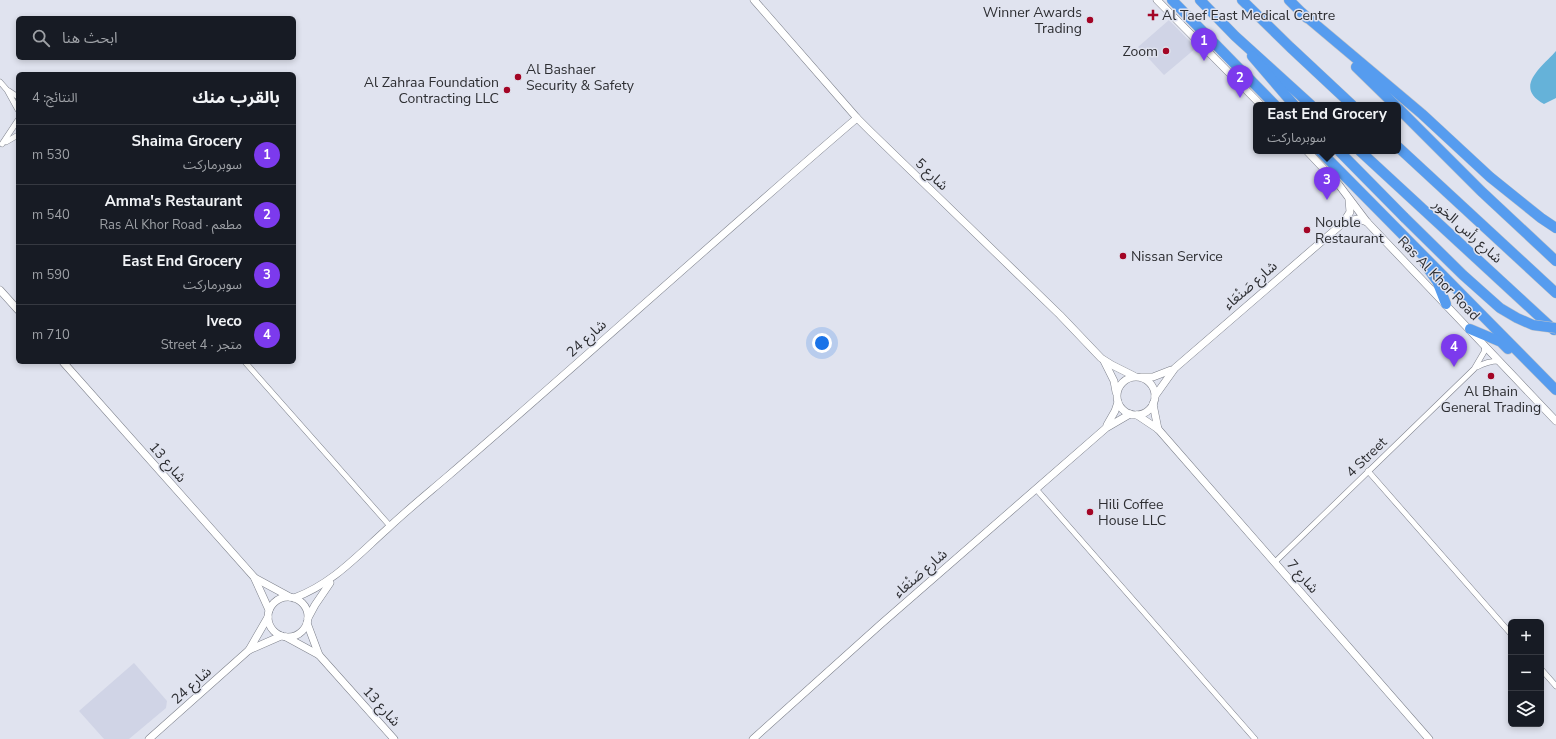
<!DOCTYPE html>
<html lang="ar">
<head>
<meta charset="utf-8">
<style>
  :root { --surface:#171b24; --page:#20242c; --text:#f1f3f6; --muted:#9ea1a6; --line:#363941; --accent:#7c3aed }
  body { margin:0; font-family:"Nunito Sans","Noto Sans Arabic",sans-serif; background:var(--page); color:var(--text); direction:rtl }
  .controls { position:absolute; right:12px; bottom:12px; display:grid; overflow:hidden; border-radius:6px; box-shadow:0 2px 6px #0003 }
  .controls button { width:36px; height:36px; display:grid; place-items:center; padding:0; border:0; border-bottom:1px solid var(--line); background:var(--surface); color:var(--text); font:20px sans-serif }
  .you { position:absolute; left:822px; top:343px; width:14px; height:14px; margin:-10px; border:3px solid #fff; border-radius:50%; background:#1a73e8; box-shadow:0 0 0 6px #1a73e833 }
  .badge { display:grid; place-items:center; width:26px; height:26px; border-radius:50%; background:var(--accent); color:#fff; font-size:13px; font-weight:700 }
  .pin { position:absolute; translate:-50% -33px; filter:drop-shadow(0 1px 2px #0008) }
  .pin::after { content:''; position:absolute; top:21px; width:14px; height:12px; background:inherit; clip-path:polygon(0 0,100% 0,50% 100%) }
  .popup { position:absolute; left:1253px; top:102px; width:148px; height:52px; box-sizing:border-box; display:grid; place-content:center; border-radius:6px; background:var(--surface); filter:drop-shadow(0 1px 3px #0005); font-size:13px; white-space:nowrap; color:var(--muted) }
  .popup b { font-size:15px; color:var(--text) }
  .popup::after { content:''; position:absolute; left:50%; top:100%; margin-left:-8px; border:8px solid transparent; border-top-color:var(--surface) }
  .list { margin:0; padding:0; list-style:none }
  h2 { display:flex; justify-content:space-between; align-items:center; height:52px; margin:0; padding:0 16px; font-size:17px }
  h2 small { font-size:13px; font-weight:400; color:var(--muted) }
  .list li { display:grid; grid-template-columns:26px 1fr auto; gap:12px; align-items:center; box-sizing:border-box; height:60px; padding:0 16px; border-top:1px solid var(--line) }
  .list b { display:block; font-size:15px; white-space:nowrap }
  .list p { margin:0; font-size:13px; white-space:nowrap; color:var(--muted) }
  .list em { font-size:13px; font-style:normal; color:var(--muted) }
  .icon { flex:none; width:22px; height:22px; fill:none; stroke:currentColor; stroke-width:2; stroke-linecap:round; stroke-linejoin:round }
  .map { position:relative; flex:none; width:1556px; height:739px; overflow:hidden; direction:ltr }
  .search { position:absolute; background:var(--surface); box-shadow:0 2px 6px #0003; left:16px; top:16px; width:280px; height:44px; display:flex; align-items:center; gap:10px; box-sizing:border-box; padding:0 14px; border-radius:6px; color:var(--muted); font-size:15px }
  .panel { position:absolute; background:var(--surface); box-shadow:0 2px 6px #0003; left:16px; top:72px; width:280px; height:292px; border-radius:6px; direction:rtl }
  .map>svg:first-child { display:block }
</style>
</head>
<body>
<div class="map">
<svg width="1556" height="739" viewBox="0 0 1556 739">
  <rect width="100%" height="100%" fill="#e0e3ef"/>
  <!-- built -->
  <g fill="#d0d4e6">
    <polygon points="1169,20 1196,48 1164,75 1138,47"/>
    <polygon points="134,663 167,701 166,708 129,739 104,739 79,711"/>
  </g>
  <!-- water -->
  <path fill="#65b2d9" d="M1556 51V98L1544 104C1513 87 1542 67 1556 51Z"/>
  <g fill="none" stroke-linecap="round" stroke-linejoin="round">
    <defs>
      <g id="minor">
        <polyline points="0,82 7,90 18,110"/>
        <polyline points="9,91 18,97"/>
        <polyline points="6,142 18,135"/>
        <polyline points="2,144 18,120"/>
        <polyline points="245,362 390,526"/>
        <path d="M1477 367C1484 363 1490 361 1499 361"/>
        <polyline points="1368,471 1511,634"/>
        <polyline points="1036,489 1255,739"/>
        <polyline points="1275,562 1474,369 1484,352 1485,345"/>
        <polyline points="1541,669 1556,686"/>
      </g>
      <g id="tertiary">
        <polyline points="754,0 857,118 871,132 1060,315 1101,358 1112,365 1134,376"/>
        <polyline points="1157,0 1261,105"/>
        <polyline points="1307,151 1339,185 1367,222 1556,421"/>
        <polyline points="1343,222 1358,219 1367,222"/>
        <polyline points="0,290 18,310"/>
        <polyline points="1104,361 1114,381 1116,392"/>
        <polyline points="63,362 254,577 269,610"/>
        <polyline points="1141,377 1153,377 1171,370"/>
        <circle cx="1136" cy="396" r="19"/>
        <polyline points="1155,396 1175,368 1343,223 1350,212 1349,200"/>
        <polyline points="1153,404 1158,429"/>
        <polyline points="1137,415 1158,429 1429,739"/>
        <polyline points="1107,425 1115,411 1118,402"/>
        <polyline points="255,578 290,597"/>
        <circle cx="288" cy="617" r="20"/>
        <path d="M294 598C332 584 357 556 386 530 406 511 427 494 448 476 585 358 719 236 857 118"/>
        <polyline points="308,618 315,605 330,583"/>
        <polyline points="307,623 319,655 394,739"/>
        <polyline points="286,637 319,655"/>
        <polyline points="249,650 268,617"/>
        <polyline points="149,739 249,650 281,636"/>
        <polyline points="753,739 881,624 1106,428 1130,414"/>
      </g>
      <g id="motorway">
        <polyline points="1172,0 1275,105"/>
        <polyline points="1200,0 1235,36 1311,105"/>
        <polyline points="1242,0 1290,47 1352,105"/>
        <polyline points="1289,0 1307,18"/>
        <polyline points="1302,13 1422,114 1490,177 1541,218 1556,228"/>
        <polyline points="1252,56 1294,105"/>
        <polyline points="1356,67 1395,105"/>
        <polyline points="1398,108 1481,191 1556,261"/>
        <polyline points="1398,147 1556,293"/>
        <polyline points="1320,151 1556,390"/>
        <polyline points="1339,151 1405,218"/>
        <polyline points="1360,151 1554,330"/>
        <polyline points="1425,264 1437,281 1446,304"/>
        <polyline points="1470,329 1501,342 1508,349"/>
      </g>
    </defs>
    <!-- minor casing -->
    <use href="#minor" stroke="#7d808b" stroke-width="6"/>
    <!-- tertiary casing -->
    <use href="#tertiary" stroke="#7d808b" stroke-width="8"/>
    <!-- motorway casing -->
    <use href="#motorway" stroke="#c4c4c6" stroke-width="11"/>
    <!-- minor -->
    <use href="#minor" stroke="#fff" stroke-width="5"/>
    <!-- tertiary -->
    <use href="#tertiary" stroke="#fff" stroke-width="7"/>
    <!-- motorway -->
    <use href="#motorway" stroke="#569cef" stroke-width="10"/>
    <defs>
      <polyline id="motorway-bridge" points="1405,218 1463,275 1500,308 1517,318 1533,325 1556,328"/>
    </defs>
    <!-- motorway-bridge casing -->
    <use href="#motorway-bridge" stroke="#c4c4c6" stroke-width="11" stroke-linecap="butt"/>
    <!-- motorway-bridge -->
    <use href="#motorway-bridge" stroke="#569cef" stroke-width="10"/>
  </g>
  <!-- markers -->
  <g fill="#a30525" stroke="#e0e3ef" stroke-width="1.5">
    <path d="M1151 9h4v4h4v4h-4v4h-4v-4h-4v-4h4z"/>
    <circle cx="1090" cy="20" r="4"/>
    <circle cx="1166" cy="51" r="4"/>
    <circle cx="518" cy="77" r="4"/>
    <circle cx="507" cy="90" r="4"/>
    <circle cx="1307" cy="230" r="4"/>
    <circle cx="1123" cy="256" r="4"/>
    <circle cx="1491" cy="376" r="4"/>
    <circle cx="1090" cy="512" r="4"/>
  </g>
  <g text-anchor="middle" stroke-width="3" stroke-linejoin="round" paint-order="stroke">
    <!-- poi labels -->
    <g font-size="14" fill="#2d2e32" stroke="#e0e3ef" text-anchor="start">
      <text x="1082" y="17" text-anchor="end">Winner Awards<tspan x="1082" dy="16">Trading</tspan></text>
      <text x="1162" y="20">Al Taef East Medical Centre</text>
      <text x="1158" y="56" text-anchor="end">Zoom</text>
      <text x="526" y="74">Al Bashaer<tspan x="526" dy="16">Security &amp; Safety</tspan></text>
      <text x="499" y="87" text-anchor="end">Al Zahraa Foundation<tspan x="499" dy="16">Contracting LLC</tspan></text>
      <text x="1315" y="227">Nouble<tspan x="1315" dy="16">Restaurant</tspan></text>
      <text x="1131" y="261">Nissan Service</text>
      <text x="1491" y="396" text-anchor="middle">Al Bhain<tspan x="1491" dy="16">General Trading</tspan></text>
      <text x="1098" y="509">Hili Coffee<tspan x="1098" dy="16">House LLC</tspan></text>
    </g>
    <!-- street labels -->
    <g font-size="14" fill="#2d2e32" stroke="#e0e3ef">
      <text transform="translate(932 174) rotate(44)" y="5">شارع 5</text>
      <text transform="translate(1468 231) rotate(42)" y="5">شارع رأس الخور</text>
      <text transform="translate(1439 278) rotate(46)" y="5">Ras Al Khor Road</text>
      <text transform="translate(1250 285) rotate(-41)" y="5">شارع صَنْعَاء</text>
      <text transform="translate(586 338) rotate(-42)" y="5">شارع 24</text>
      <text transform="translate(1366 457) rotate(-44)" y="5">4 Street</text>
      <text transform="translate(168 462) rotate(49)" y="5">شارع 13</text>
      <text transform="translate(920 573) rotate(-41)" y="5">شارع صَنْعَاء</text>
      <text transform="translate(1303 576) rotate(49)" y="5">شارع 7</text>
      <text transform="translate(191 685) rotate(-42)" y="5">شارع 24</text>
      <text transform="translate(382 706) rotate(48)" y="5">شارع 13</text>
    </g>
  </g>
</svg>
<div class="controls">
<button>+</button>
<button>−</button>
<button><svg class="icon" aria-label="layers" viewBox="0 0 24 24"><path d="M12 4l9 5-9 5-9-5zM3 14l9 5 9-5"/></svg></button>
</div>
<div class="you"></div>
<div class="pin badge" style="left:1204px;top:61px">1</div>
<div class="pin badge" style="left:1240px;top:98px">2</div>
<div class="pin badge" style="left:1327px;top:200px">3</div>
<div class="popup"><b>East End Grocery</b>سوبرماركت</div>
<div class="pin badge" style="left:1454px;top:367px">4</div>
<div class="search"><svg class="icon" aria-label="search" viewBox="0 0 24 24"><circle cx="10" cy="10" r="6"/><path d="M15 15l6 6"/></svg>ابحث هنا</div>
<section class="panel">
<h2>بالقرب منك<small>النتائج: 4</small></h2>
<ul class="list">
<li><span class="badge">1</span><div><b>Shaima Grocery</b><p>سوبرماركت</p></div><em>530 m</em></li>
<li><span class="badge">2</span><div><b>Amma's Restaurant</b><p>مطعم · Ras Al Khor Road</p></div><em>540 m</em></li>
<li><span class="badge">3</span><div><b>East End Grocery</b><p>سوبرماركت</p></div><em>590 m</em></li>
<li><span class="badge">4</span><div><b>Iveco</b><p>متجر · 4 Street</p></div><em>710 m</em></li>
</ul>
</section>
</div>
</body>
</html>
